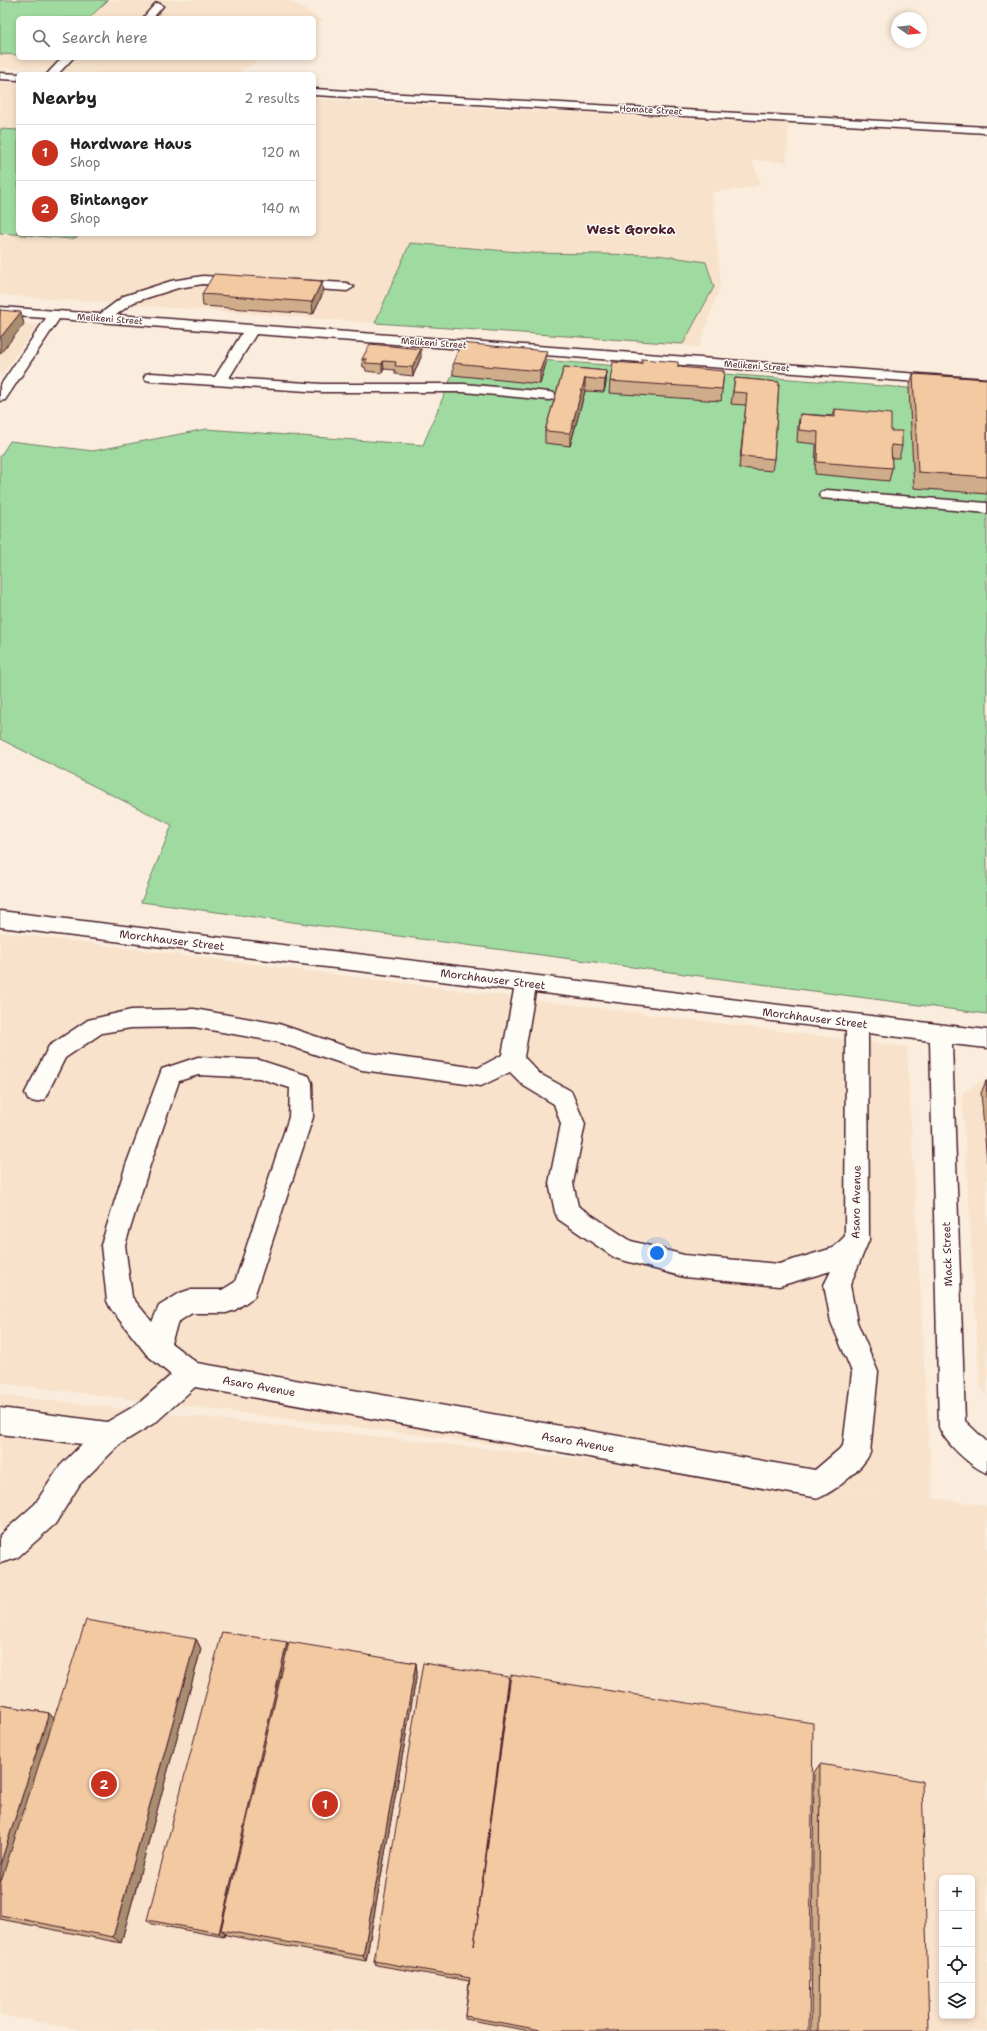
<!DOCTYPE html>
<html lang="en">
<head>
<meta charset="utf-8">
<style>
  :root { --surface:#fff; --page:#f2f2f2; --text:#222; --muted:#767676; --line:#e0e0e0; --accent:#c8321e }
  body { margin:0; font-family:"Shantell Sans",sans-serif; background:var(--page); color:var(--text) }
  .controls { position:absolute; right:12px; bottom:12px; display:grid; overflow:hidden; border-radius:6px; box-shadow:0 2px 6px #0003 }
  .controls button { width:36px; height:36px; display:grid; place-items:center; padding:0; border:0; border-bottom:1px solid var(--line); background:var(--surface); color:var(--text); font:20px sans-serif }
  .compass { position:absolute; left:891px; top:12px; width:36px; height:36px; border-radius:50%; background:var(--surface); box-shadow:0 2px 6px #0003; rotate:104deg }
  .you { position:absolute; left:657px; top:1253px; width:14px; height:14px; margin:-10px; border:3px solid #fff; border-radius:50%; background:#1a73e8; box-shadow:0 0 0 6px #1a73e833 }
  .badge { display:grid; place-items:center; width:26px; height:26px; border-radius:50%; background:var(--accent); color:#fff; font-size:13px; font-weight:700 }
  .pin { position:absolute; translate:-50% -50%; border:2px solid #fff; box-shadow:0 1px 4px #0006 }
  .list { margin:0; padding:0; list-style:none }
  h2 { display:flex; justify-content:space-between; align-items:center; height:52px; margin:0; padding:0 16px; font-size:17px }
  h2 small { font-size:13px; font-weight:400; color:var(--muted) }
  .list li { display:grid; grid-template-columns:26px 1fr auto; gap:12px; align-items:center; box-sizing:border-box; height:56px; padding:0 16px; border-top:1px solid var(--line) }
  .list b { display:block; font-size:15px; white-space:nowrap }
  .list p { margin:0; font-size:13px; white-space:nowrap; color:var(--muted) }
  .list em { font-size:13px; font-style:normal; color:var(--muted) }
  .icon { flex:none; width:22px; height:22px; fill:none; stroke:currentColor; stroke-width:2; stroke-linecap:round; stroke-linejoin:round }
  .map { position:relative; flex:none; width:987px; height:2031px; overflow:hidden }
  .search { position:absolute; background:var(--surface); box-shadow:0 2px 6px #0003; left:16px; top:16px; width:300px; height:44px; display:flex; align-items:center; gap:10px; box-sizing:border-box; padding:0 14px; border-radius:6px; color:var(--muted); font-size:15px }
  .panel { position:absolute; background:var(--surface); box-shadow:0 2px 6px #0003; left:16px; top:72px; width:300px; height:164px; border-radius:6px }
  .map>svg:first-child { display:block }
</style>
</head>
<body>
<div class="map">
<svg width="987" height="2031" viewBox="0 0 987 2031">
  <rect width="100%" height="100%" fill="#faeddd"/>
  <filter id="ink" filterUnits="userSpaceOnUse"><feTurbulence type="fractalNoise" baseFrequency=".025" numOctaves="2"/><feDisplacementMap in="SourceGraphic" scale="8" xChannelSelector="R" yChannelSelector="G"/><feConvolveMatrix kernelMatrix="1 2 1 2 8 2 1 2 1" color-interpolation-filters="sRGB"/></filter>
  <g filter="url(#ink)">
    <!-- built -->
    <g fill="#f8e2cb" fill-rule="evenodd">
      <polygon points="0,0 289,0 323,21 314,26 314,18 18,18 18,58 262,58 236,74 120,74 0,67"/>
      <polygon points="0,82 18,83 18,234 314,234 314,99 788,124 787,162 752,160 761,184 743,189 712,192 721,284 699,347 0,295"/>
      <polygon points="0,322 38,325 0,376"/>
      <path d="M0 932 907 1047 927 1417 933 1498 987 1506V2031H87L0 2015V1395L887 1493 0 1383ZM942 1878H972V2016H942Z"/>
      <polygon points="987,1078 987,1395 980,1388 962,1093"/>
    </g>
    <!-- green -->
    <g fill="#9fdba1" stroke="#747d66">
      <polygon points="0,0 108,0 89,18 18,18 18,55 0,54"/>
      <polygon points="0,129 18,130 18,234 84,234 72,239 0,233"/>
      <polygon points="410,243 531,253 658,255 706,262 714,287 683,344 375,323"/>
      <polygon points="461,354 987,394 987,1014 141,902 172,825 0,739 0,457 10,441 93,451 206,429 423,445"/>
    </g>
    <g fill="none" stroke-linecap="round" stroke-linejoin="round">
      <defs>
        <g id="minor">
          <polygon points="158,3 163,6 153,18 143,18 155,4"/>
          <polygon points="62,58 73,58 58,74 47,74"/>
          <polygon points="0,73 19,74 18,80 0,79"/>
          <polygon points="314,89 987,127 987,133 314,95"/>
          <polygon points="203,276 240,278 247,282 240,286 203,284 178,288 134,302 116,315 987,379 987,387 256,334 229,378 322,384 464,384 549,392 554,393 556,396 554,399 549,400 464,392 322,392 151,381 146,380 144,377 146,374 151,373 215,377 242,333 59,319 5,400 0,401 0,386 46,318 0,315 0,307 100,314 124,296 171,281"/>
          <polygon points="292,280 347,283 354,287 347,291 287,287 285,284 287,281"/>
          <polygon points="827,490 987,503 987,513 821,498 819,495 821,492"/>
          <path d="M0 911 987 1030V1048L952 1044 965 1421 987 1442V1473C971 1467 945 1443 939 1427L930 1041 868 1033 869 1240 850 1285 857 1322 878 1372 870 1453C863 1469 835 1491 819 1498L195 1387 156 1422 120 1444 80 1484 55 1524 17 1558 0 1563V1535L35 1504 60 1466 82 1444 0 1434V1408L107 1422 138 1404 171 1375 147 1355 111 1309 107 1301 101 1245 126 1165 162 1069 198 1057 259 1060 309 1076 312 1083 313 1117 254 1297 235 1310 226 1313H192L178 1322 171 1343 197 1363 815 1470 843 1446 852 1372 831 1322 824 1285 831 1271 779 1286 684 1277 615 1258 558 1219 555 1212 549 1183 561 1124 554 1104 524 1086 510 1072 481 1086 362 1070 278 1042 194 1027 131 1028 102 1033 65 1058 44 1100 36 1102 28 1100 25 1093 49 1046 88 1020 131 1010 194 1009 279 1024 362 1052 478 1068 502 1055 514 990 0 927ZM535 992 846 1030 845 1236 833 1248 779 1264 684 1255 631 1241 578 1206 573 1183 585 1124 571 1091 540 1074 524 1057ZM198 1075 259 1078 290 1088 289 1117 235 1282 222 1290H189L180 1293 159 1306 152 1322 132 1297 125 1245 150 1165 179 1081Z"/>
        </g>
      </defs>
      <!-- minor casing -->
      <use href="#minor" stroke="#4a1f2b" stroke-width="3"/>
      <!-- minor -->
      <use href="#minor" fill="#fdfcf7" fill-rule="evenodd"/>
    </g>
    <!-- wall -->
    <g fill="#d0ad8a" stroke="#4a1f2b">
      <polygon points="323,293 313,314 203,306 202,294"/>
      <polygon points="547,351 546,363 540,384 453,375 453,363"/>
      <polygon points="421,357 413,376 395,374 395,370 384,369 382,373 366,371 365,367 363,367 362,359"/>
      <polygon points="564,367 607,371 606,383 604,392 585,391 570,446 545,443 545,431"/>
      <polygon points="724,371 721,401 609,393 610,381"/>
      <polygon points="913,374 987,379 987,494 914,488 909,389"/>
      <polygon points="735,378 779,382 774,459 772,471 739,468 746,405 731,404"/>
      <polygon points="835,409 891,431 902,446 899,458 891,458 892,468 889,481 815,474 816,444 797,442 798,426 800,414 833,416"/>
      <polygon points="986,1081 987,1081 987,1162 981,1093"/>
      <polygon points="196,1639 201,1649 121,1943 0,1919 0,1705 49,1713 54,1719"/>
      <polygon points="287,1642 288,1644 416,1663 417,1673 366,1961 226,1935 225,1933 224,1937 152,1924 147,1920"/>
      <polygon points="509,1677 509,1684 488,1843 809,2031 530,2031 465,2019 465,2016 469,1981 376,1965 374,1961"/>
      <polygon points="820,1764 929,2031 811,2031 814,1772"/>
    </g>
    <!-- shaded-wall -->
    <g fill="#a98d71" stroke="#4a1f2b">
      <polygon points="322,281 323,293 313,314 312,302"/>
      <polygon points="21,312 24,324 0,354 0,338"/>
      <polygon points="421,349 421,357 413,376 412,367"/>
      <polygon points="547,351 546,363 540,384 540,371"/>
      <polygon points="383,361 384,369 382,373 382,364"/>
      <polygon points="607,371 606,383 604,392 605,380"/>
      <polygon points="585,378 585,391 570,446 570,433"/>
      <polygon points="196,1639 201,1649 121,1943 113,1937"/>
      <polygon points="287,1642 290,1650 221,1930 225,1933 224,1937 219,1933"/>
      <polygon points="416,1663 417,1673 366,1961 363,1956"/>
      <polygon points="509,1677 509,1684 474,1950 474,1946"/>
      <polygon points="49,1713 55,1720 0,1894 0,1865"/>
    </g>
    <!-- building -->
    <g fill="#f2c9a1" stroke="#4a1f2b">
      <polygon points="214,274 322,281 312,302 202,294"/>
      <polygon points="0,310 21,312 0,338"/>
      <polygon points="461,343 547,351 540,371 453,363"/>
      <polygon points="370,344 421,349 412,367 395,366 396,362 383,361 382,364 365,363 367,359 362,359"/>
      <polygon points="642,359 678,362 678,367 724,371 722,389 610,381 613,362 642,364"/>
      <polygon points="564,367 607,371 605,380 585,378 570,433 545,431"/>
      <polygon points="913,374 987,379 987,477 918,472"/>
      <polygon points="735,378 779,382 774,459 741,456 747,393 733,392"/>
      <polygon points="835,409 891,414 891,431 902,431 902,446 891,445 892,468 817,462 818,432 799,430 800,414 835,417"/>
      <polygon points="986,1081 987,1081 987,1092"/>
      <polygon points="86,1620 196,1639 113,1937 0,1915 0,1884"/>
      <polygon points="222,1632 287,1642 219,1933 147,1920"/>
      <polygon points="289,1642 416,1663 363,1956 221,1930"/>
      <polygon points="423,1663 509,1677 474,1946 511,1675 813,1723 809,2031 546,2031 465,2016 470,1978 374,1961"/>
      <polygon points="0,1705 49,1713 0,1865"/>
      <polygon points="820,1764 922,1781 929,2031 818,2031"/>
    </g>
  </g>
  <g text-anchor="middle" stroke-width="3" stroke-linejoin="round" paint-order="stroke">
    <!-- far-street labels -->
    <g font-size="9" fill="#4a1f2b" stroke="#fdfcf7">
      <text transform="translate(651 110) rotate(3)" y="3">Homate Street</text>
      <text transform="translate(110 319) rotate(4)" y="3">Melikeni Street</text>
      <text transform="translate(434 343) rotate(4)" y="3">Melikeni Street</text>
      <text transform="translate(757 366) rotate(4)" y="3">Melikeni Street</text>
    </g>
    <!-- street labels -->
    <g font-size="11" fill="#4a1f2b" stroke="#fdfcf7">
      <text transform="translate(172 940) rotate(7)" y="4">Morchhauser Street</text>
      <text transform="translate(493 979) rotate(7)" y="4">Morchhauser Street</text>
      <text transform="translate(815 1018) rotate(7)" y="4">Morchhauser Street</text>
      <text transform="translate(856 1202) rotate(-89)" y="4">Asaro Avenue</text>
      <text transform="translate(947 1254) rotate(-92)" y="4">Mack Street</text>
      <text transform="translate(259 1386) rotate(10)" y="4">Asaro Avenue</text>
      <text transform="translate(578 1442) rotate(10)" y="4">Asaro Avenue</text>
    </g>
    <!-- far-district labels -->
    <g font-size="13" font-weight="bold" fill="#4a1f2b" stroke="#fdfcf7">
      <text x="631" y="234">West Goroka</text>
    </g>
  </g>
</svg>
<div class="controls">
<button>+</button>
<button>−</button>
<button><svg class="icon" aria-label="locate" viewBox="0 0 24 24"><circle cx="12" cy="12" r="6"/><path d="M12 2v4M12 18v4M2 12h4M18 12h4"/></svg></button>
<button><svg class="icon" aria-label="layers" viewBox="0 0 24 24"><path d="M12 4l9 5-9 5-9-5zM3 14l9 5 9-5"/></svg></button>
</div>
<svg class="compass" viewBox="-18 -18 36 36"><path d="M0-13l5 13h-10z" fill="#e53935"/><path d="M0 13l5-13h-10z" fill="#767676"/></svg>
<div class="you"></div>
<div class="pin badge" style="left:325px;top:1804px">1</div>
<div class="pin badge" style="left:104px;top:1784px">2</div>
<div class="search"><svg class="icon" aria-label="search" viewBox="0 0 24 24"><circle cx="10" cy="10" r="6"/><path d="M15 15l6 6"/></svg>Search here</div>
<section class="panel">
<h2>Nearby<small>2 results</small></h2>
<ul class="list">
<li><span class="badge">1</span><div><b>Hardware Haus</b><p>Shop</p></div><em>120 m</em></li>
<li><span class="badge">2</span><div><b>Bintangor</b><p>Shop</p></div><em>140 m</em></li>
</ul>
</section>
</div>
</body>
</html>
